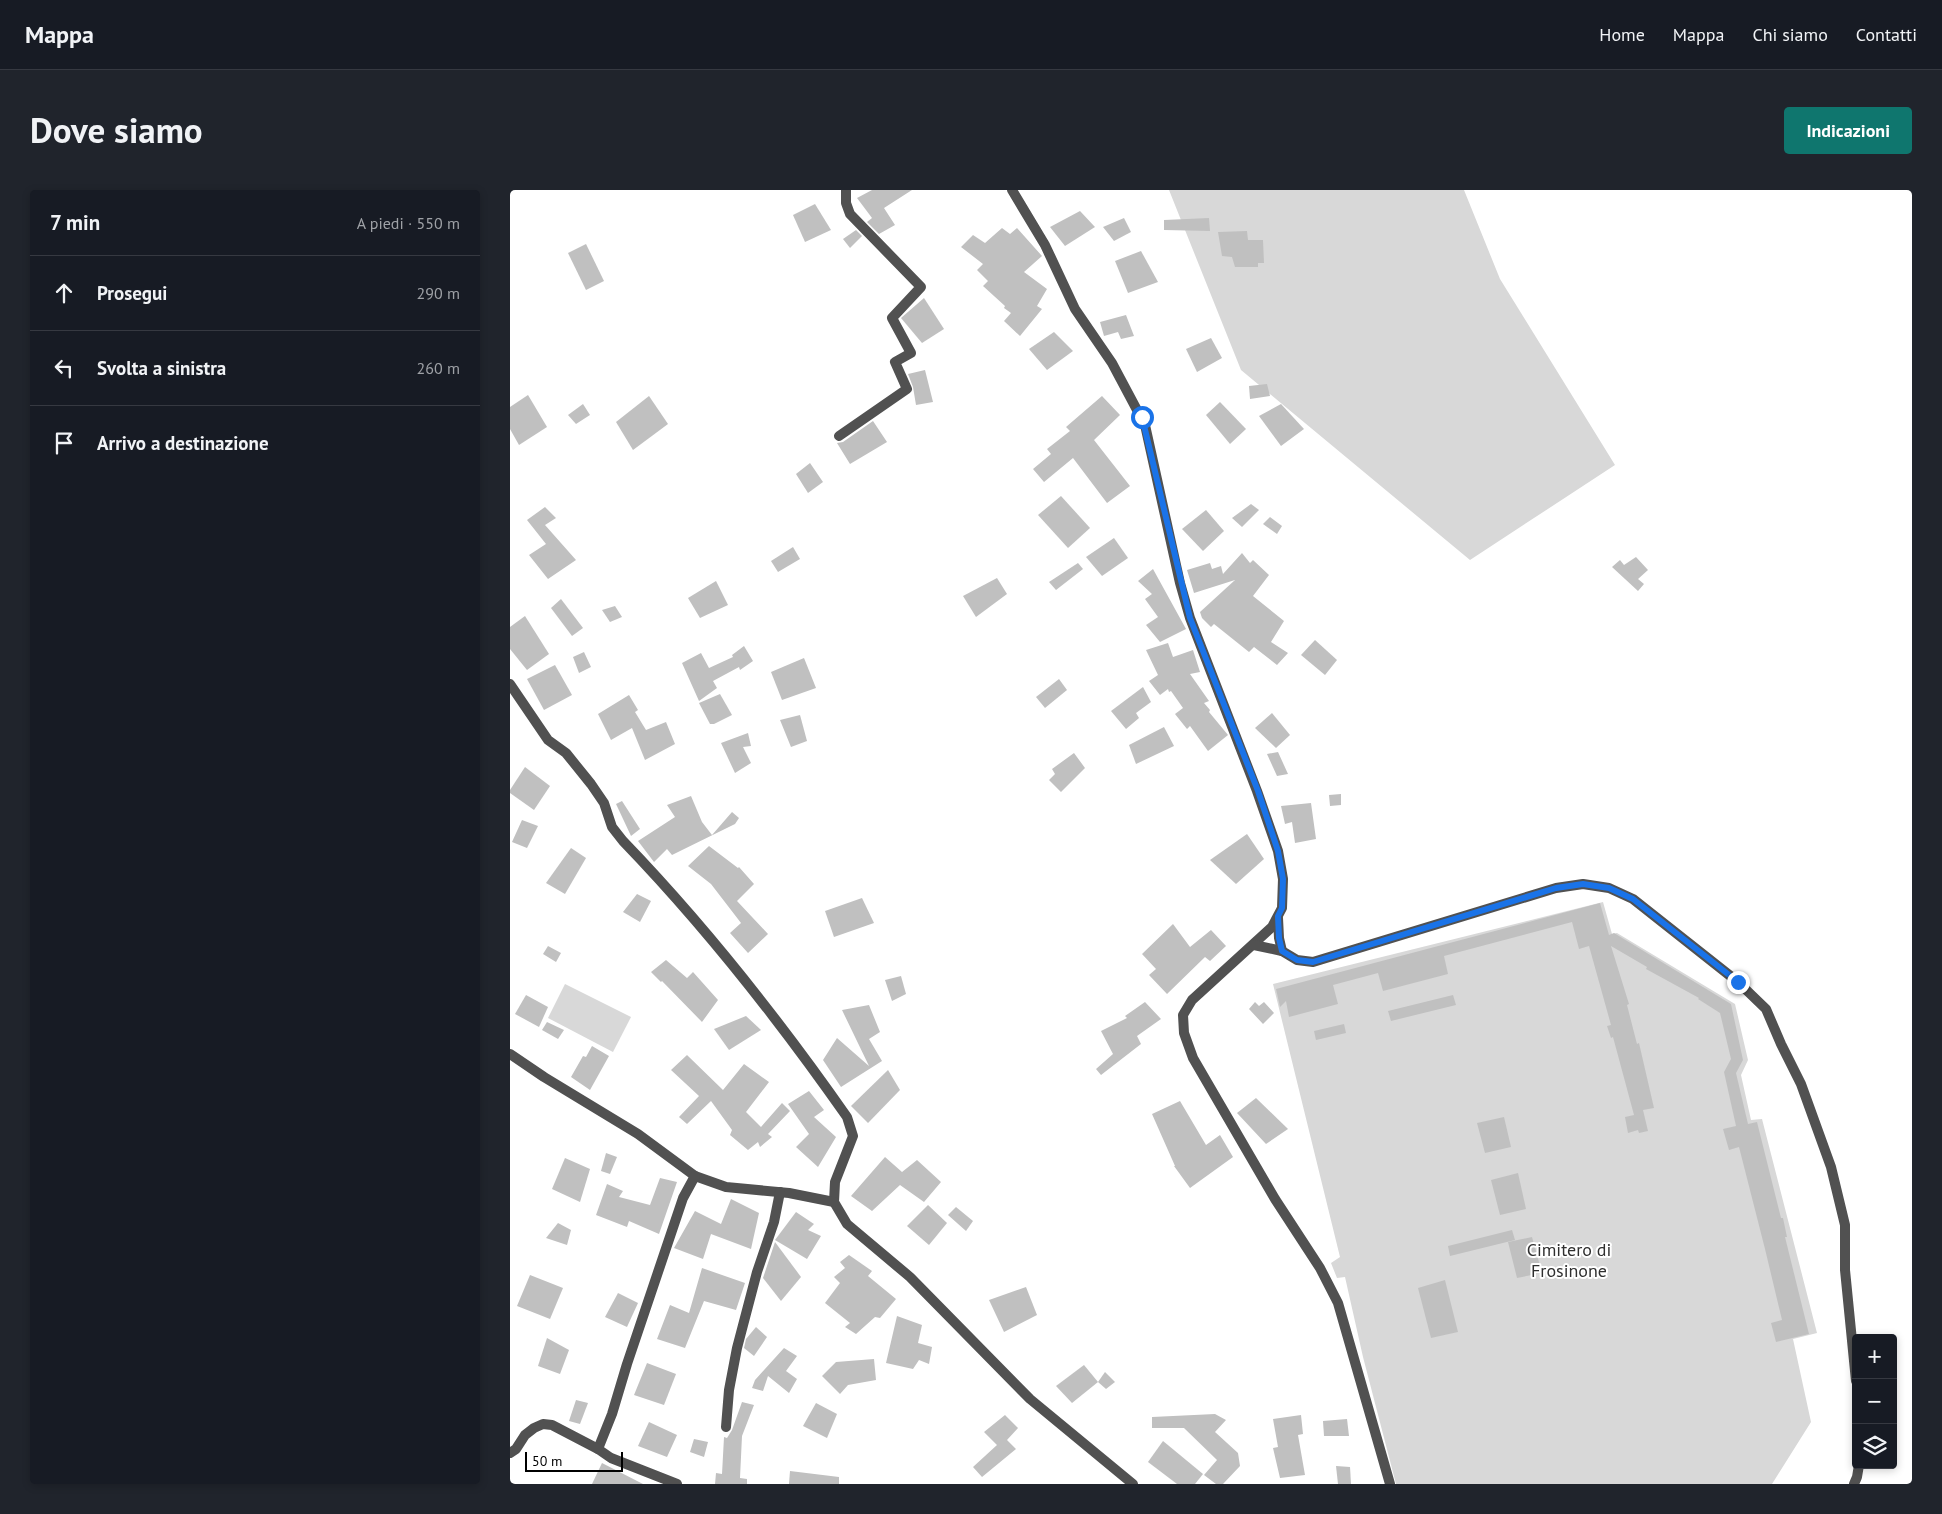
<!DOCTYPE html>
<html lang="it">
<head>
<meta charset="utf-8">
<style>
  :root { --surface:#171b24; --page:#20242c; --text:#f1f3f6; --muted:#9ea1a6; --line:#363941; --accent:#0f766e }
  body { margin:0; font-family:"PT Sans",sans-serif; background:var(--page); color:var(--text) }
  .controls { position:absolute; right:15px; bottom:15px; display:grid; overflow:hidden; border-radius:5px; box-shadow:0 2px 8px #0003 }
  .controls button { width:45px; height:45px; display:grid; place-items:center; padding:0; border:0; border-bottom:1px solid var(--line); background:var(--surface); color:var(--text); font:25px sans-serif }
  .scale { position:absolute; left:15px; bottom:12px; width:98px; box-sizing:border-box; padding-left:5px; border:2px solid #000; border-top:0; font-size:14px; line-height:18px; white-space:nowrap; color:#000; -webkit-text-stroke:4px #fff; paint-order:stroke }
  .stop { position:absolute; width:15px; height:15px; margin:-11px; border:4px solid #1a73e8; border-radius:50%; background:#fff }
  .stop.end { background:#1a73e8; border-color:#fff; box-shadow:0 1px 5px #0008 }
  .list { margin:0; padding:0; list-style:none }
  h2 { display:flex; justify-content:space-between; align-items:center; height:65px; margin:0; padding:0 20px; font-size:21px }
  h2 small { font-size:16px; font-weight:400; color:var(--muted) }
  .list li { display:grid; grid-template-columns:32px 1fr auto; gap:15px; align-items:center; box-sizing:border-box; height:75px; padding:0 20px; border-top:1px solid var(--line) }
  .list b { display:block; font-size:19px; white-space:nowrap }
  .list em { font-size:16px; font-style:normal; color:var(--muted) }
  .icon { flex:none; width:28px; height:28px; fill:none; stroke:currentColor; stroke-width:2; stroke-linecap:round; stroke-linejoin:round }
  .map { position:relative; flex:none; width:1402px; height:1294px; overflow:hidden; border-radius:5px }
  header { display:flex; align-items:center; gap:30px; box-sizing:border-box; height:70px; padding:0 25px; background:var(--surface); border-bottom:1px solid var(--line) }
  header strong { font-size:24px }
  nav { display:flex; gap:28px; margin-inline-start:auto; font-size:18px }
  .intro { display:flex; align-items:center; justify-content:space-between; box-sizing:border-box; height:120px; padding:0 30px }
  h1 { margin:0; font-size:35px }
  .button { padding:12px 22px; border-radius:5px; background:var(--accent); color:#fff; font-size:18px; font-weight:700 }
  main { display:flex; gap:30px; padding:0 30px }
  aside { flex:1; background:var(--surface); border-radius:5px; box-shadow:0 2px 8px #0003 }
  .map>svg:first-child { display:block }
</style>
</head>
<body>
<header>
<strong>Mappa</strong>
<nav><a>Home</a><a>Mappa</a><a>Chi siamo</a><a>Contatti</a></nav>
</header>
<div class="intro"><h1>Dove siamo</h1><a class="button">Indicazioni</a></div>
<main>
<aside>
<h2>7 min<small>A piedi · 550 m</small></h2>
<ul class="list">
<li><svg class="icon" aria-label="ahead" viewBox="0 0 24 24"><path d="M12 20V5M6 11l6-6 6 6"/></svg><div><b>Prosegui</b></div><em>290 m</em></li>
<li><svg class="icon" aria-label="left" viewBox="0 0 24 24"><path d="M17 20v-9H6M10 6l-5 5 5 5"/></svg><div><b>Svolta a sinistra</b></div><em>260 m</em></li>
<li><svg class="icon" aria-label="arrive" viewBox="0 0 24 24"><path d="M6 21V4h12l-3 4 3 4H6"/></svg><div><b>Arrivo a destinazione</b></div></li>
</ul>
</aside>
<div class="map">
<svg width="1402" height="1294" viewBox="0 0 1402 1294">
  <rect width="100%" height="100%" fill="#fff"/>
  <!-- green -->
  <g fill="#d8d8d8">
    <polygon points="659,0 954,0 990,89 1105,275 960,370 731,180"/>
    <polygon points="1093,712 1102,744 1107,743 1225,814 1238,870 1231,885 1241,930 1252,929 1307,1143 1283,1149 1301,1232 1262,1294 886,1294 853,1167 835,1087 827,1088 821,1073 830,1067 763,794"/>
    <polygon points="55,794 121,827 103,862 38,828"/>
  </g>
  <!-- building -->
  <g fill="#c0c0c0">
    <polygon points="362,0 402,0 374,18 385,35 369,44 357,32 362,28 347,8"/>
    <polygon points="305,14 321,40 295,52 283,25"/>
    <polygon points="570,21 585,37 555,56 540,37"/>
    <polygon points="614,28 621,42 604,51 593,37"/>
    <polygon points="699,28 700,41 654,40 654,30"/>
    <polygon points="492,38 500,44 507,38 532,66 514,82 537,99 527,116 532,119 510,146 494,131 501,123 494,118 495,116 473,96 478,91 467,80 473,74 451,57 463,45 475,53"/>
    <polygon points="346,40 352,46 340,58 333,49"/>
    <polygon points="737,41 738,50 753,50 754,73 748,73 748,77 725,77 722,67 712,66 708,42"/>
    <polygon points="76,54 94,91 76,100 58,63"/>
    <polygon points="631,61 648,92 618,103 605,71"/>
    <polygon points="414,108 434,139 412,153 391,128"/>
    <polygon points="616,125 624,146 611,149 608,142 594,146 590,132"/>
    <polygon points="544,142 563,161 537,180 519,159"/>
    <polygon points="701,148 712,168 687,182 676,159"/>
    <polygon points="415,180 423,212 406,215 403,197 398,184"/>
    <polygon points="757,194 760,206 740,209 739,196"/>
    <polygon points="18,205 37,237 9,255 0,239 0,217"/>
    <polygon points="139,206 158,234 123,260 106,232"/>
    <polygon points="592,206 610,225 584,250 620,296 597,313 563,268 534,292 523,279 541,264 537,259 560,241 556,237"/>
    <polygon points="710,212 736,239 720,254 696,225"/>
    <polygon points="73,214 80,225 66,234 58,225"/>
    <polygon points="771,214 794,239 771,256 749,226"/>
    <polygon points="363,231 377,252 340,274 327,253 333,252"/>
    <polygon points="300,273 313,292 298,303 286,284"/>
    <polygon points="551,306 580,338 558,358 528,325"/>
    <polygon points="741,314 749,320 732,337 722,328"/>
    <polygon points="35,317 46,328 35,335 66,370 38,389 19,365 36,354 17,330"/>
    <polygon points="696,320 714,341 693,361 672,339"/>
    <polygon points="760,327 772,336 767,344 753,334"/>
    <polygon points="604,348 618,368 592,386 576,367"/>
    <polygon points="283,357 290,369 268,382 261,371"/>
    <polygon points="732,363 740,373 743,370 759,385 743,406 774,431 761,452 778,463 767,475 744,457 739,462 704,434 701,437 692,428 690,422 725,390 684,403 677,380 700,373 702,379 711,376 713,384"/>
    <polygon points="1126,367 1138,380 1128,389 1134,394 1128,401 1102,377 1110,370 1114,375"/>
    <polygon points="568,373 573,379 546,400 539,392"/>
    <polygon points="643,379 676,439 650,452 636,435 648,427 635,409 642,404 628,391"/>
    <polygon points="487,388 497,404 466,427 453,406"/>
    <polygon points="206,391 218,415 190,428 178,408"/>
    <polygon points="51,409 73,438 62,446 41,418"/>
    <polygon points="105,416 112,427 100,432 92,420"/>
    <polygon points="15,426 39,464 17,480 0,459 0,437"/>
    <polygon points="805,450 827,470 815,485 791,465"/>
    <polygon points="658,453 663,467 683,460 690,482 680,484 699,511 694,513 700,520 699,522 718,545 698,561 680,536 677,539 665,524 673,518 661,501 659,502 658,499 650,505 639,491 648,485 636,460"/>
    <polygon points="234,456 243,471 230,480 229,477 203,491 207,498 189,511 172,473 191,463 199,478 223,467 222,465"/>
    <polygon points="74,462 81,477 69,483 63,467"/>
    <polygon points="294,468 306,498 272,510 261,482"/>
    <polygon points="45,475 62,505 34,520 17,489"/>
    <polygon points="549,489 557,500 535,518 526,507"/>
    <polygon points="633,497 641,512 626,523 629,528 616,539 601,521"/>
    <polygon points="210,504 222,525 204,534 200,534 189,513"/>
    <polygon points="119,505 128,520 125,522 136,540 156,532 165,554 135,570 122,538 101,550 88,524"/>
    <polygon points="762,523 780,545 766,558 745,538"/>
    <polygon points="290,525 297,551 281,557 270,530"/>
    <polygon points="654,537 664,556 626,574 619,555"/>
    <polygon points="238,543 241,556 233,557 241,573 225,583 211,553"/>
    <polygon points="768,562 778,584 767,586 757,564"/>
    <polygon points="564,563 575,578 551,602 539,590 545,584 542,579"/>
    <polygon points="15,577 40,596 24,620 0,603 0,600"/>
    <polygon points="831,604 831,615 820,616 819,605"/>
    <polygon points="181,606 192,632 202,645 222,622 229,628 225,634 162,665 157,659 144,672 128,651 165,627 157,615"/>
    <polygon points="112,611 130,639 121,646 106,614"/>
    <polygon points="801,613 806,649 785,653 782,632 775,634 771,616"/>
    <polygon points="12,630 28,636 17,658 2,652"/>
    <polygon points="737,644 754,669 726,694 700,670"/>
    <polygon points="199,656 228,678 229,677 244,694 227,711 258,744 238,763 220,743 231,733 201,694 178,676"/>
    <polygon points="61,658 76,668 55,704 36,693"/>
    <polygon points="127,704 141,711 130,732 113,722"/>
    <polygon points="352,708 364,733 324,747 315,721"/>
    <polygon points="1090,713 1099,745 1104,743 1221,814 1233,870 1226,883 1238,934 1247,932 1271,1028 1273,1028 1277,1047 1275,1047 1299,1144 1266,1152 1261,1133 1272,1130 1255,1059 1229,957 1219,960 1213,939 1226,936 1214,882 1221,869 1210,823 1188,809 1189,808 1136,779 1137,777 1101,756 1119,814 1117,815 1127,854 1129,853 1144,918 1133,920 1138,941 1129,943 1128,940 1118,943 1115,927 1124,925 1103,847 1101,848 1097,836 1101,835 1079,756 1069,759 1062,732 934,766 938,784 873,801 868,783 823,795 828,814 779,827 776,811 770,817 766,799"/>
    <polygon points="663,734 680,757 701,740 716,756 700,771 695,767 657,804 639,785 646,779 632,764"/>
    <polygon points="38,756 51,763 46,772 33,764"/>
    <polygon points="156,770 177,788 183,782 208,810 192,832 152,791 151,792 141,782"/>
    <polygon points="391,786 396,804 382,811 375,790"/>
    <polygon points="16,805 38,817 29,837 5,824"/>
    <polygon points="943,805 946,815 881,831 878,821"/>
    <polygon points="635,812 651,829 627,846 631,854 591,885 586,879 603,864 591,841 617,828 615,826"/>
    <polygon points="745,812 749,816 754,812 764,823 753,834 739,819"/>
    <polygon points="359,815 370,842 359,849 372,871 331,897 313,870 327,848 359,876 332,820"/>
    <polygon points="236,826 251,840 219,860 204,839"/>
    <polygon points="37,832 54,840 48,849 32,840"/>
    <polygon points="834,834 836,843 806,850 804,841"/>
    <polygon points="82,856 99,866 80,900 61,887 73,866 76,867"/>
    <polygon points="177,865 213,900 234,874 259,892 236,922 251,937 272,913 280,921 258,944 262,947 250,957 248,952 238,960 220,945 222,940 201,911 177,934 169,927 189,906 161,880"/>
    <polygon points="378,880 390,900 358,933 341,916"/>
    <polygon points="299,901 314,920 304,927 326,947 308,977 286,957 299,944 278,914"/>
    <polygon points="746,908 778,939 756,954 727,923"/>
    <polygon points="670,911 696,955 710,945 723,967 680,998 664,976 665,976 642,924"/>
    <polygon points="994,927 1001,957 975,963 967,933"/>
    <polygon points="96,963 107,967 100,984 91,981"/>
    <polygon points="375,967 392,982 407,970 431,992 414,1012 390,995 362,1021 341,1006"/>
    <polygon points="55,968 80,979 70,1012 42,999"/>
    <polygon points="1008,983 1016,1019 990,1025 981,990"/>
    <polygon points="150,988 167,992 149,1044 119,1031 117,1037 86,1025 97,994 113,1001 109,1007 140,1015"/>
    <polygon points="221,1009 249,1023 241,1059 201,1044 193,1069 164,1058 185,1021 211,1034"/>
    <polygon points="418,1015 437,1033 419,1055 397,1036"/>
    <polygon points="446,1017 463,1031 456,1041 438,1025"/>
    <polygon points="286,1022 304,1034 298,1040 311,1046 297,1069 265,1050"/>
    <polygon points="48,1033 61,1040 57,1055 36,1048"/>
    <polygon points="1002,1040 1005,1050 940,1066 938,1056"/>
    <polygon points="1022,1047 1032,1083 1007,1088 998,1052"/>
    <polygon points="265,1052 291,1087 271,1111 253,1088"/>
    <polygon points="339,1065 362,1081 358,1086 386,1109 370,1128 365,1127 346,1144 335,1137 340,1133 315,1113 330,1093 324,1087 335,1078 330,1072"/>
    <polygon points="192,1078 235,1093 226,1120 194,1111 175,1158 147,1149 160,1115 179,1123"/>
    <polygon points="20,1085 53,1098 40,1129 7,1116"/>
    <polygon points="935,1090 948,1142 921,1148 908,1098"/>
    <polygon points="516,1097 527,1125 494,1142 479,1110"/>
    <polygon points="108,1103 128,1113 117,1137 95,1127"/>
    <polygon points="387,1126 412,1135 408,1153 422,1157 419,1174 409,1170 403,1179 376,1173"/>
    <polygon points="246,1137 257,1147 244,1166 234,1158 236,1149"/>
    <polygon points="37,1148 59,1160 50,1184 28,1176"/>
    <polygon points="274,1158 287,1166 276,1181 287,1189 279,1203 258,1186 253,1201 242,1198 245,1190"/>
    <polygon points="364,1169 366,1190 338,1195 330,1204 312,1186 326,1172"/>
    <polygon points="137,1173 166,1184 154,1215 124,1205"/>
    <polygon points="574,1175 588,1192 562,1213 546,1196"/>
    <polygon points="595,1182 605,1192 596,1199 588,1192"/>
    <polygon points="66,1210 78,1213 70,1234 59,1231"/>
    <polygon points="232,1212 244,1215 232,1246 230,1288 237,1289 237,1294 205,1294 206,1283 212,1284 214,1247 217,1248 222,1240"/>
    <polygon points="306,1213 327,1224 317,1248 293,1236"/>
    <polygon points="705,1224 716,1230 705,1242 728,1263 730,1276 713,1294 706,1294 694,1285 707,1270 674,1238 642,1238 642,1227"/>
    <polygon points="495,1225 508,1238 497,1250 506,1259 472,1287 463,1277 487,1255 474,1242"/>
    <polygon points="791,1225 793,1244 788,1245 795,1285 770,1288 763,1258 768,1257 763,1229"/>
    <polygon points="837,1229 839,1246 814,1246 813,1231"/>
    <polygon points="139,1232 167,1245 157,1267 128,1256"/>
    <polygon points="184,1249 198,1252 194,1267 180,1262"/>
    <polygon points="653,1251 693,1284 685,1294 667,1294 638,1272"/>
    <polygon points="92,1273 133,1294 82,1294"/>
    <polygon points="826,1276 840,1277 841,1294 828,1294"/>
    <polygon points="280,1281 329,1287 329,1294 279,1294"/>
  </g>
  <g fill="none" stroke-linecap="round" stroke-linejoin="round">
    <!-- minor -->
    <g stroke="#515151" stroke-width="10">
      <polyline points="502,0 535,55 565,119 602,173 635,235 670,393 680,428 747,601 768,661 773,689 772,718 762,737 682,810 673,825 674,843 683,868 765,1009 810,1078 828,1113 880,1294"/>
      <polyline points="329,246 397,199 385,172 401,163 382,128 411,97 340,24 336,13 336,0"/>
      <path d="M0 494 38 550 56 563 81 594 94 613 102 637 113 651C196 737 269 830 337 927L343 946 325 992 324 1012 337 1034 400 1087 520 1209 623 1294"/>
      <polyline points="768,728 769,748 772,761"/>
      <polyline points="744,755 772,761 787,770 803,772 1046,698 1073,694 1099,698 1123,709 1228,792 1256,819 1271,854 1291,894 1321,977 1335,1035 1335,1080 1346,1191"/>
      <polyline points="0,864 34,887 128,944 185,986 216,997 279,1003 324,1012"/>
      <polyline points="216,1237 219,1200 227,1158 247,1082 264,1032 270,1002"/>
      <polyline points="88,1259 102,1224 117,1174 173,1008 185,986"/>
      <polyline points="0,1263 6,1259 15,1245 24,1238 33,1234 42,1235 88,1259 101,1268 167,1294"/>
      <polyline points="1344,1294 1347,1287 1349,1275"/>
    </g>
  </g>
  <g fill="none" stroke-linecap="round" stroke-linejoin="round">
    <!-- route -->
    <polyline stroke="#1a73e8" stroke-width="6" points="632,227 680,428 748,601 768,661 773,689 772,718 768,726 769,748 772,761 787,770 803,772 1046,698 1073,694 1099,698 1123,709 1228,792"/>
  </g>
  <g text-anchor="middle" stroke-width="4" stroke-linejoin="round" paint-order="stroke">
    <!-- park labels -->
    <g font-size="18" fill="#2f2f2f" stroke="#fff">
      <text x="1059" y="1066">Cimitero di<tspan x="1059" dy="21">Frosinone</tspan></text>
    </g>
  </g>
</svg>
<div class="controls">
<button>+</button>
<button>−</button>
<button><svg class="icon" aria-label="layers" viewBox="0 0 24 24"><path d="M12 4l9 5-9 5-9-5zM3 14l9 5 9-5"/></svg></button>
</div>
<div class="scale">50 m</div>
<div class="stop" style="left:632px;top:227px"></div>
<div class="stop end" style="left:1228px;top:792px"></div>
</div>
</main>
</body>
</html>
